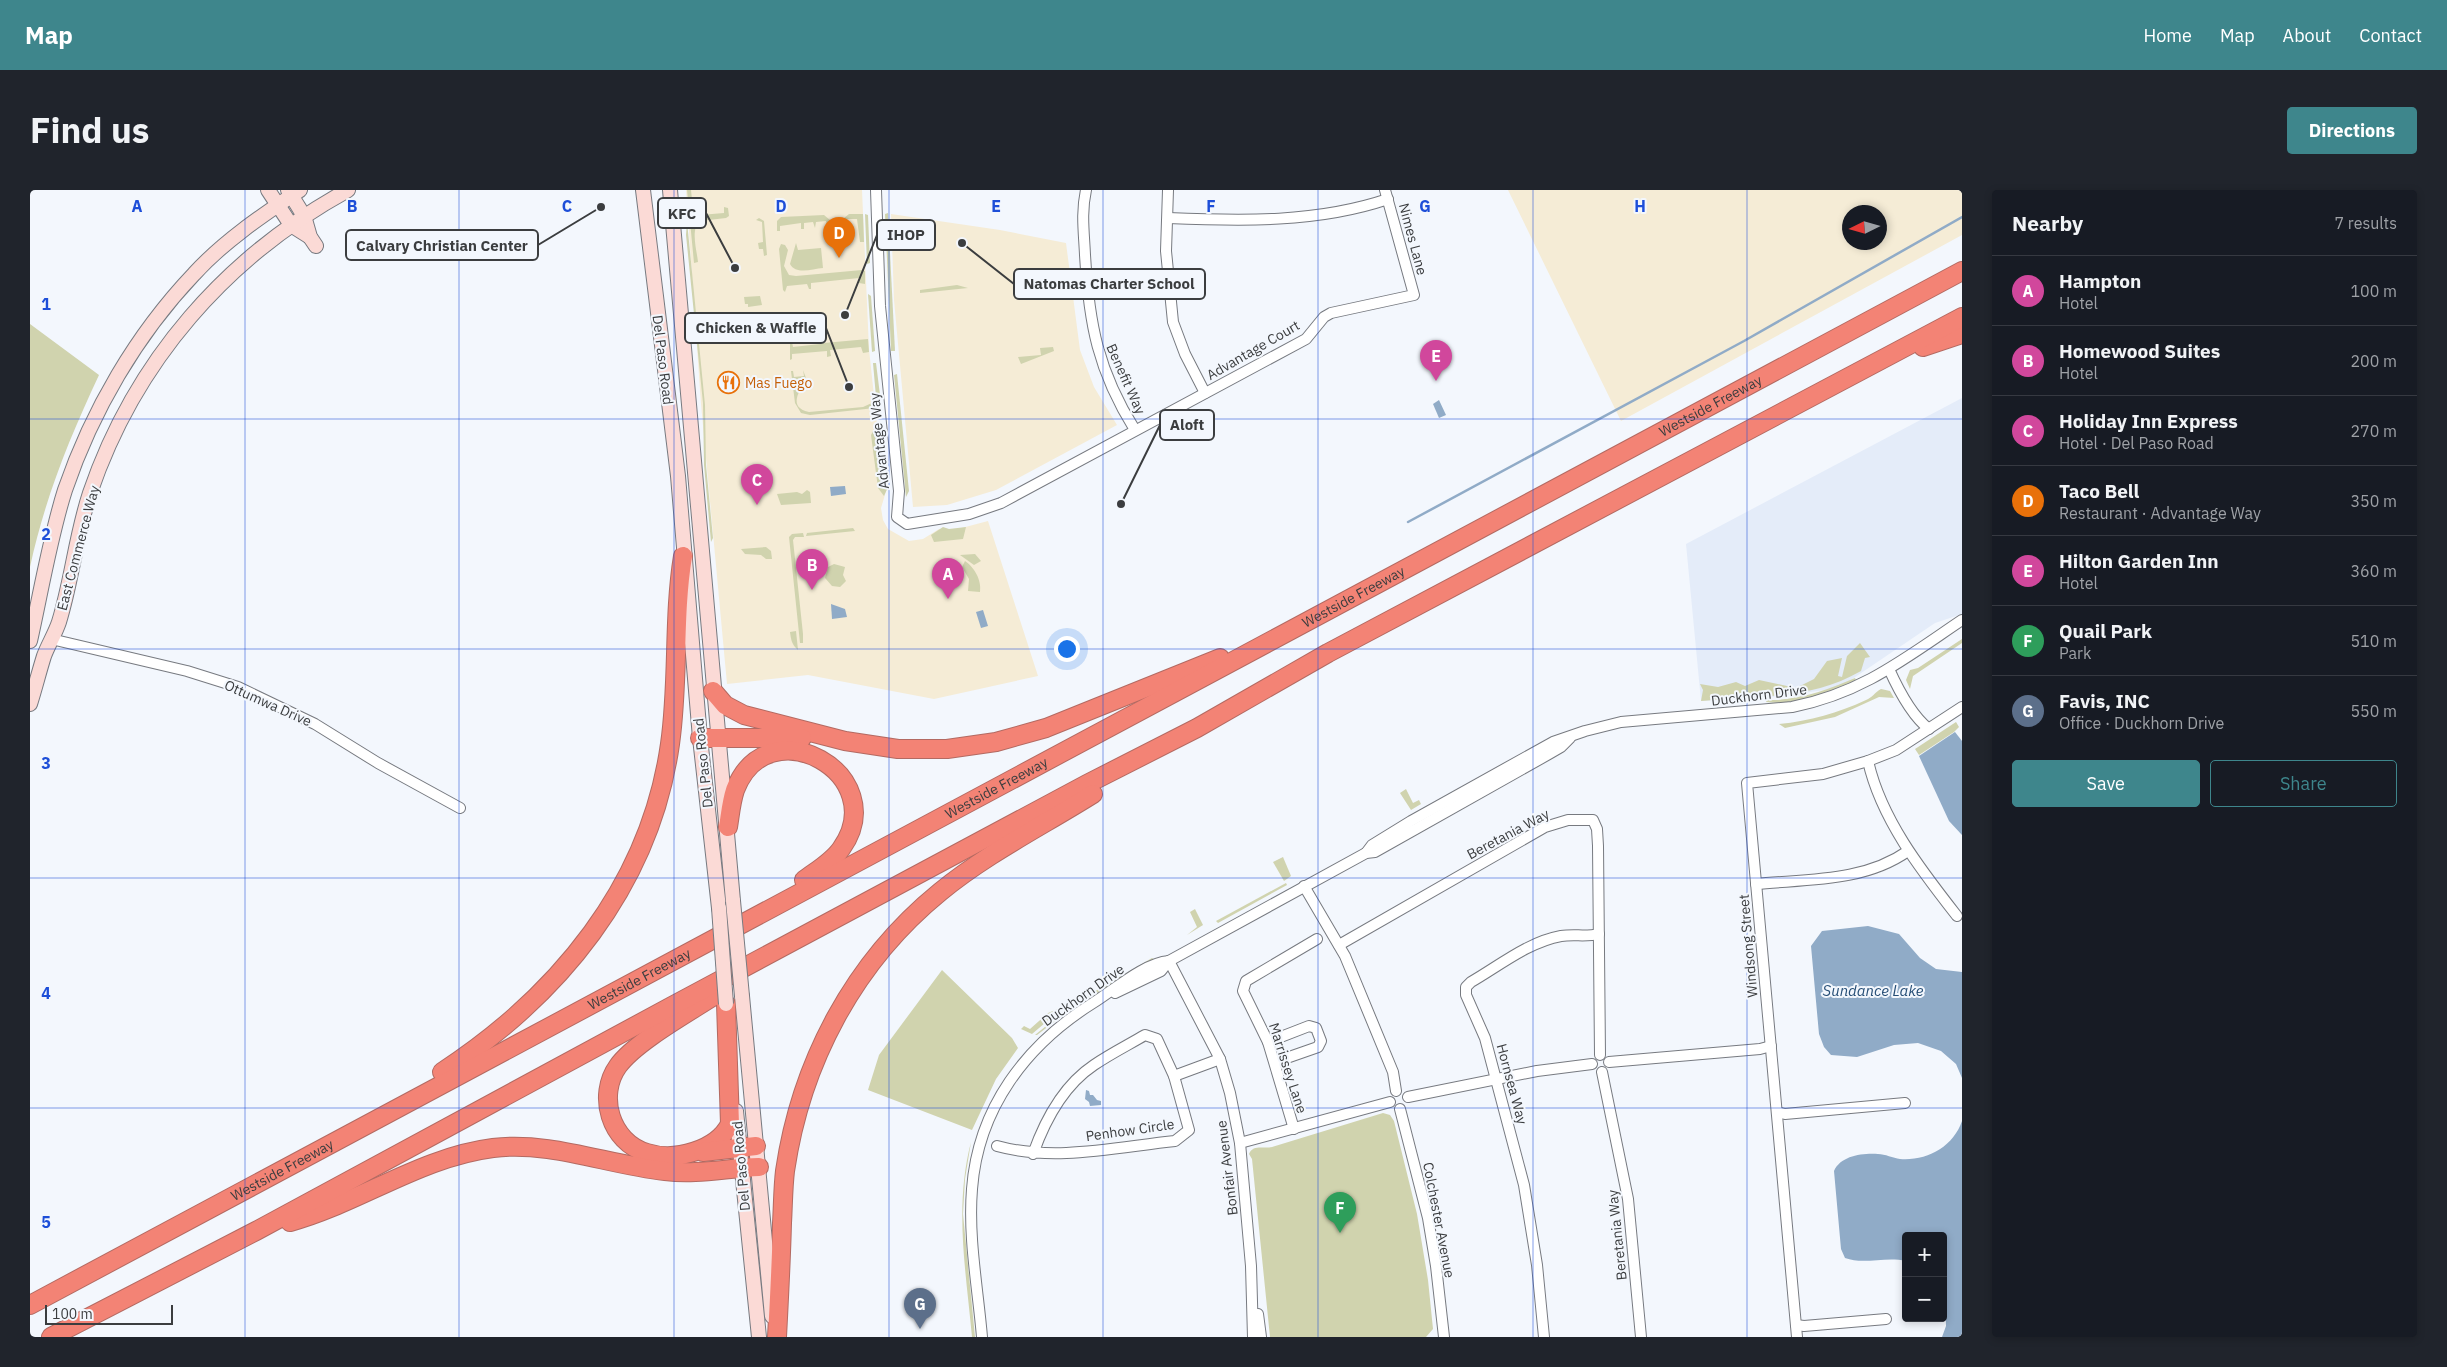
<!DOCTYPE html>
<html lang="en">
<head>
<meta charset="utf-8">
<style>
  :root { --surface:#171b24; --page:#20242c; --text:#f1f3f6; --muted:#9ea1a6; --line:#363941; --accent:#3e868c }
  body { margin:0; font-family:"IBM Plex Sans",sans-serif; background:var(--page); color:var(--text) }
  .controls { position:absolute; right:15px; bottom:15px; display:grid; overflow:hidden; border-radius:5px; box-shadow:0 2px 8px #0003 }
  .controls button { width:45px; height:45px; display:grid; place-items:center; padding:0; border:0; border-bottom:1px solid var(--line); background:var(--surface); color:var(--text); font:25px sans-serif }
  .compass { position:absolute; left:1812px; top:15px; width:45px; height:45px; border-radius:50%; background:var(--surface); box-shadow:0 2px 8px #0003; rotate:265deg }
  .scale { position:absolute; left:15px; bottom:12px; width:128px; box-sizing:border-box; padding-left:5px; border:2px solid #3b3d3f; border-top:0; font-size:14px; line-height:18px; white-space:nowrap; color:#3b3d3f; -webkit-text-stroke:4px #f3f7fd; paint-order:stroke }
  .you { position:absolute; left:1036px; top:458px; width:18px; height:18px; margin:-12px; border:4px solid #fff; border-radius:50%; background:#1a73e8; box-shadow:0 0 0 8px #1a73e833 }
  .badge { display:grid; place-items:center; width:32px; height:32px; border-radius:50%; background:var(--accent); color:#fff; font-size:16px; font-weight:700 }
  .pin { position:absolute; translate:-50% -41px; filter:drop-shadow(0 1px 2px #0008) }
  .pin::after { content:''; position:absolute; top:26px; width:18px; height:15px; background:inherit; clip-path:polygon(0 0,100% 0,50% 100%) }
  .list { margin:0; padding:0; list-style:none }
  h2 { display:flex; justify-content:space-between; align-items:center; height:65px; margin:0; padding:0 20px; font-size:21px }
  h2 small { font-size:16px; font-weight:400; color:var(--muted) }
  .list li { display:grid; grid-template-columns:32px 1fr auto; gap:15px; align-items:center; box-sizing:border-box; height:70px; padding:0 20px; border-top:1px solid var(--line) }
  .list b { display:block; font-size:19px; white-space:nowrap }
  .list p { margin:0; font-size:16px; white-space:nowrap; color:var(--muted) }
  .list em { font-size:16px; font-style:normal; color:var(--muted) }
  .actions { display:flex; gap:10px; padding:15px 20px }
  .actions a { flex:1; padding:11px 0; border:1px solid var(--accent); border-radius:5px; text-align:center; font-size:18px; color:var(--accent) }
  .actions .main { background:var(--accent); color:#fff }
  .map { position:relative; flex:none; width:1932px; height:1147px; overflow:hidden; border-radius:5px }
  header { display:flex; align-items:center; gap:30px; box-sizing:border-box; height:70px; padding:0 25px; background:var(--accent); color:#fff }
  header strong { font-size:24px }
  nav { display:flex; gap:28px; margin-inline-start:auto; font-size:18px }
  .intro { display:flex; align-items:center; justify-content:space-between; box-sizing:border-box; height:120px; padding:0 30px }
  h1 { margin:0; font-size:35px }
  .button { padding:12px 22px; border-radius:5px; background:var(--accent); color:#fff; font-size:18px; font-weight:700 }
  main { display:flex; gap:30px; padding:0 30px }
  aside { flex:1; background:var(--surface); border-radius:5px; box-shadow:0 2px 8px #0003 }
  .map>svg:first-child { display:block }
</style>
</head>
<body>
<header>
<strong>Map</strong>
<nav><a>Home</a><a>Map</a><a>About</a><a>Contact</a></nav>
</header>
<div class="intro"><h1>Find us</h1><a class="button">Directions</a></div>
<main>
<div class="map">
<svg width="1932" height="1147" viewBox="0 0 1932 1147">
  <rect width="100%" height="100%" fill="#f3f7fd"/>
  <!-- commercial -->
  <g fill="#f5ecd6" fill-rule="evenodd">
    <polygon points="656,0 832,0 839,159 853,291 857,298 851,318 853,330 858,339 879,351 893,349 909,339 924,340 958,331 1008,486 904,509 778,485 697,494 671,214"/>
    <path d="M1478 0H1932V45L1591 231ZM1820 22H1850V52H1820Z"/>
    <polygon points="861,24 970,40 1036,53 1050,160 1064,197 1087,235 966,300 917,315 883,317 864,110"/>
  </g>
  <!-- built -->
  <polygon fill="#e4ecf9" points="1932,208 1932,424 1905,433 1809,498 1745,507 1671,511 1656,354"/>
  <!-- green -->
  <g fill="#d0d3ae">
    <path d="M657 0H661L663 19H668L670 25 694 23V17L698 18 699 26 696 28 670 31C660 39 667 61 668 72L664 73Z"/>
    <polygon points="858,23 865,161 861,161 855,24"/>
    <polygon points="819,24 833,24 834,52 830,52 827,29 817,29 817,34 814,34 814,28"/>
    <polygon points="835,24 838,25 840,73 837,74"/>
    <polygon points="794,25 800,30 800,37 797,36 796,31 786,32 785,38 783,32 774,33 774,39 771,39 771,33 750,36 750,41 747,41 747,31 751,27"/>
    <polygon points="729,28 734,31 737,65 734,66 733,59 729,59 728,53 733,52 732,32 726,30"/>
    <polygon points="657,31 675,215 676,275 683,348 681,352 674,275 673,213 656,45"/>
    <path d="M766 53 768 60 791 58 793 78C782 79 766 85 760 74Z"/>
    <polygon points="751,54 755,55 758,60 754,76 759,85 766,86 832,80 835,81 835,94 829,93 829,88 781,93 781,99 779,99 777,94 757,96 755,102 753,100 749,59"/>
    <polygon points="927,95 938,98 890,103 890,100"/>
    <polygon points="838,104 841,106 845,161 842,162"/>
    <polygon points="730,106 732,115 718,117 718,114 715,114 714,107"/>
    <path d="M0 134 69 185C39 249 15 308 0 377Z"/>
    <polygon points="790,148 793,148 794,153 838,149 839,162 833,163 831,157 800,160 801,166 797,167 797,161 762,164 762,169 760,170 760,151 762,152 763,157 790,154"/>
    <polygon points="1023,157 1024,161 991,174 988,167 1011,165 1010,158"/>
    <polygon points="843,173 846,173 850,205 846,207"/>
    <path d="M773 180 776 188C770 201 757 217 779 222L833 217 844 212 845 218 780 225 771 223 765 213 761 181H763L764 187 774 186Z"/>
    <polygon points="867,184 879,301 876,307 864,185"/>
    <polygon points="846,235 853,290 858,297 854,306 848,298 841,245"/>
    <polygon points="850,241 853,241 859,294 855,289"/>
    <polygon points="777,300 780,302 781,313 751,315 747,304 767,302 772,304"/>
    <polygon points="913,337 919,339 936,337 933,349 904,352 901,345"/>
    <polygon points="823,338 825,341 776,346 777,343"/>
    <polygon points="773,343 774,347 765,347 763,350 773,444 773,453 770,453 759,347 762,344"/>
    <polygon points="736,357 741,361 742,369 736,369 731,365 715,364 711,359"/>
    <polygon points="945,364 951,371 944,375 930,365"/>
    <path d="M935 371C944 377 952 390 950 402L938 401 939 389 932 377Z"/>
    <polygon points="804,374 815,377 813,385 816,391 810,397 802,396 795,388 798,377"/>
    <path d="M766 441 768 460C762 455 761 450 760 442Z"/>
    <polygon points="1932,449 1932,453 1883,486 1880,499 1876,490 1880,480 1888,478"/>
    <path d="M1830 453 1840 467 1835 468 1831 481C1781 510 1726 506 1671 511L1673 500 1670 494 1688 497 1706 492 1715 496 1729 490 1766 498 1784 489 1797 471 1812 468 1808 486 1812 487 1817 466Z"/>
    <path d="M1825 488 1826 490C1801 502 1764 516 1736 512V510C1766 511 1798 500 1825 488Z"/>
    <path d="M1851 499 1860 501 1864 508 1849 507 1805 527 1755 538 1749 534C1780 531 1808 523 1836 510 1842 508 1845 502 1851 499Z"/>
    <polygon points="1926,532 1929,537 1924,542 1889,565 1885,559"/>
    <polygon points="1376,599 1383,613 1389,610 1391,614 1381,620 1370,603"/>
    <polygon points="1253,667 1261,686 1254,691 1243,672"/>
    <polygon points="1256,693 1257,695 1188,733 1186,731"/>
    <polygon points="1165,719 1173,735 1157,745 1167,737 1160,722"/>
    <polygon points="1122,768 1124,769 1045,816 1007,845 1005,845 1043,814"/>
    <polygon points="912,780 982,848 988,858 966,889 942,940 838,900 849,865"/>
    <polygon points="1035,816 1002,844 991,839 994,836 1000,839 1018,823"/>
    <path d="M1353 923 1360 925 1364 931 1387 1024 1398 1090 1403 1139 1396 1147H1240L1222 969 1219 964C1223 954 1233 959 1242 957Z"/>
    <path d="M941 952 935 989 933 1024 945 1147H942C936 1081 924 1017 941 952Z"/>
  </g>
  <!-- water -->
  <g fill="#90abc7">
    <polygon points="1409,210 1416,225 1409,228 1403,214"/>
    <polygon points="815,296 816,304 801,306 800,297"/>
    <polygon points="801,414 815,419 817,427 802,429"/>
    <polygon points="953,420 958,436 951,438 946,422"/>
    <polygon points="1925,542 1932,551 1932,645 1919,631 1889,566"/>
    <polygon points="1838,736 1869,744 1890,768 1906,779 1932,782 1932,888 1926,874 1911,861 1888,853 1864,855 1827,867 1801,865 1794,857 1789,844 1781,756 1792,741"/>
    <polygon points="1056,900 1059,901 1060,905 1063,905 1067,910 1071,911 1071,915 1060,916 1059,912 1055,909"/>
    <path d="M1932 931V1147H1912L1916 1136 1913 1046H1876V1071C1856 1066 1834 1075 1815 1068L1811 1059 1804 981C1811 966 1831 963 1848 964 1855 964 1863 968 1870 969 1897 971 1923 957 1932 931Z"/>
  </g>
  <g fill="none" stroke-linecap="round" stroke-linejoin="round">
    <!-- stream -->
    <polyline stroke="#90abc7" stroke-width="2.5" points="1378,332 1714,151 1932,27"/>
    <defs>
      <g id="street">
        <polyline points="846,0 850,116 869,301 867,327 877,334 939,324 971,313 1276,149 1294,127 1301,123 1384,105 1355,0"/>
        <path d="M1056 0C1051 23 1054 42 1055 65 1059 134 1068 181 1105 240"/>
        <polyline points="1138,0 1136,61 1143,132 1155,164 1175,203"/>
        <path d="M1138 28C1212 31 1287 33 1358 9"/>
        <polyline points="1057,93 1139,85"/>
        <polyline points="21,449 157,481 208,497 285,534 348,573 430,618"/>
        <path d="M1859 479C1868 499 1882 526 1899 539"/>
        <path d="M1838 571C1851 629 1891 680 1927 726"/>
        <path d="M1336 663 1342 655 1381 631 1523 552 1555 541 1591 532 1762 517C1832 503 1874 469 1932 430"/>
        <path d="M1726 694C1778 689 1834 692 1878 661"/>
        <polyline points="1274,696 1315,766 1363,882 1366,901"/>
        <polyline points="1309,755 1515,637 1538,630 1563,630 1567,639 1568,656 1570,865"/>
        <polyline points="1139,771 1190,869 1200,903 1210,953 1221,1076 1223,1147"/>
        <polyline points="1085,803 1131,781 1139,771"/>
        <polyline points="1238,852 1279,836 1286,838 1291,851 1288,857 1245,872"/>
        <polyline points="1579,872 1730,859 1741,856"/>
        <polyline points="1572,882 1598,1009 1611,1147"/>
        <polyline points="1144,886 1190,869"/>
        <polyline points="1378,907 1507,881 1562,874"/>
        <polyline points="1370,919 1398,1028 1406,1076 1414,1147"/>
        <polyline points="1747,922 1755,924 1875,913"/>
        <polyline points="1264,939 1238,852 1213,801 1216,791 1287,749"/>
        <polyline points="1210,953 1360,912"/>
        <path d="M967 956C1025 972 1087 957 1145 951L1159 940 1144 886 1127 849 1115 845C1098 855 1080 864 1064 875 1034 895 1015 930 1003 964"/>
        <polyline points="1228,1124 1231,1147"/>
        <polyline points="1766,1135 1774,1136 1856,1129"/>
        <path d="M952 1147C948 1099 938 1048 942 999 948 918 996 855 1063 813 1084 800 1114 773 1139 771L1336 663 1345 662 1519 564 1531 557 1540 548"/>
        <path d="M1514 1147 1507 1075 1494 995 1455 848 1436 805V797L1441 792C1469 776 1498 752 1531 746 1544 744 1556 747 1569 744"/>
        <polyline points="1767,1147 1717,593 1793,584 1838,571 1866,560 1932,517"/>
      </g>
      <g id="secondary">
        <polyline points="238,0 261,35 280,47"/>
        <polyline points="258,0 274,26 280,47 286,56"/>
        <polyline points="613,0 648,286 670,548 689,718"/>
        <polyline points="640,0 703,711"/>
        <path d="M0 451C11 402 20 347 35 300 62 221 106 145 164 84 194 51 233 25 270 0"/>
        <path d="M0 514C5 498 9 482 14 466 18 455 25 444 29 432 42 390 46 345 60 303 105 171 196 67 318 0"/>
        <polyline points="712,806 742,1126"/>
        <polyline points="706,921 729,1147"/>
      </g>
      <g id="highway">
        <polyline points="1893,157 1932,144"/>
        <polyline points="683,501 695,515 714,525 815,551 868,559 917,559 966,552 1016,538 1190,468"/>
        <polyline points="670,548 772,548"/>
        <path d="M698 637C700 625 701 612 705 600 738 514 864 585 811 659 802 672 786 681 774 690"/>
        <path d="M690 802C663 820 606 851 588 876 567 905 580 952 617 963 645 972 687 960 700 934L696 814"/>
        <path d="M412 882C528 806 620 696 640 554 649 492 643 428 653 366"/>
        <polyline points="673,962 726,956"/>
        <path d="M260 1032C329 1013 391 967 463 958 521 951 578 975 635 981 667 985 697 978 729 977"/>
        <path id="s1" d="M0 1115 1932 81"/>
        <polyline points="21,1147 226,1041 642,816 1057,594 1167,538 1298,463 1932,127"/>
        <path d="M747 1147C749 1109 751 1071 752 1033 753 1016 753 998 755 981 771 872 824 772 910 702 956 664 1012 636 1063 604"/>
      </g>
    </defs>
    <!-- street casing -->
    <use href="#street" stroke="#777a80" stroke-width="12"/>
    <!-- secondary casing -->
    <use href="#secondary" stroke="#777a80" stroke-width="16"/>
    <!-- highway casing -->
    <use href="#highway" stroke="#b36a62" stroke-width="20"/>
    <!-- street -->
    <use href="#street" stroke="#fff" stroke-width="10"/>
    <!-- secondary -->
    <use href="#secondary" stroke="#fbdad6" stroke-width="14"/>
    <!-- highway -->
    <use href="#highway" stroke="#f38375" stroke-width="18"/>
    <defs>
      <g id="secondary-bridge">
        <polyline points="703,711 712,806"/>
        <polyline points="689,718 696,814"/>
      </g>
    </defs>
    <!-- secondary-bridge casing -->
    <use href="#secondary-bridge" stroke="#777a80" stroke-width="16" stroke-linecap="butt"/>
    <!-- secondary-bridge -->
    <use href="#secondary-bridge" stroke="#fbdad6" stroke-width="14"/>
  </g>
  <!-- grid -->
  <path fill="none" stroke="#1d4ed8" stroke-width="1" stroke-opacity="0.55" d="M215 0V1147M429 0V1147M644 0V1147M859 0V1147M1073 0V1147M1288 0V1147M1503 0V1147M1717 0V1147M0 229H1932M0 459H1932M0 688H1932M0 918H1932"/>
  <!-- icons -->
  <defs>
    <symbol id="restaurant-ring" viewBox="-11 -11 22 22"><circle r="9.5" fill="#f3f7fd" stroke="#e8710a" stroke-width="1.5"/><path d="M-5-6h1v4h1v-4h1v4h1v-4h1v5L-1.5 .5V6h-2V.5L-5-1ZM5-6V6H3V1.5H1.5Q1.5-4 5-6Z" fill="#e8710a"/></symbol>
  </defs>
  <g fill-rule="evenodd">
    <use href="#restaurant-ring" x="686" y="180" width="25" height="25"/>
  </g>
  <g text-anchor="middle" stroke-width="4" stroke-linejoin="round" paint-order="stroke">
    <!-- street labels -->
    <g font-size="14" fill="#3b3d3f" stroke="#f3f7fd">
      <text transform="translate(1383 49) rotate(75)" y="5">Nimes Lane</text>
      <text transform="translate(1223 160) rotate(-30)" y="5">Advantage Court</text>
      <text transform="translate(633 170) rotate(83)" y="5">Del Paso Road</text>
      <text transform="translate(1096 189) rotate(66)" y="5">Benefit Way</text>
      <text dy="5" stroke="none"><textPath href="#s1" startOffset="1906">Westside Freeway</textPath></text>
      <text transform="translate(849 251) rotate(-96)" y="5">Advantage Way</text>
      <text transform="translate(48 358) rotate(-75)" y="5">East Commerce Way</text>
      <text dy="5" stroke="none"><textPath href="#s1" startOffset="1501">Westside Freeway</textPath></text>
      <text transform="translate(1729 505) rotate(-7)" y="5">Duckhorn Drive</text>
      <text transform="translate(238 513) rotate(24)" y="5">Ottumwa Drive</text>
      <text transform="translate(673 573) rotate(-96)" y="5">Del Paso Road</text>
      <text dy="5" stroke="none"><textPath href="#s1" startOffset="1096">Westside Freeway</textPath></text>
      <text transform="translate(1478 644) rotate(-28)" y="5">Beretania Way</text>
      <text transform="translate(1718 756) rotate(-95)" y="5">Windsong Street</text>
      <text dy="5" stroke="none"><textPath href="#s1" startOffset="691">Westside Freeway</textPath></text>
      <text transform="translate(1053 805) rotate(-35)" y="5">Duckhorn Drive</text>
      <text transform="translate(1258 878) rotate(72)" y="5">Marrissey Lane</text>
      <text transform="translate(1482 894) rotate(75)" y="5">Hornsea Way</text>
      <text transform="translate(1100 940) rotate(-8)" y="5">Penhow Circle</text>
      <text transform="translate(711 976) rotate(-95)" y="5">Del Paso Road</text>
      <text transform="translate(1197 978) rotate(-97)" y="5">Bonfair Avenue</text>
      <text dy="5" stroke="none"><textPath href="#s1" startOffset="286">Westside Freeway</textPath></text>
      <text transform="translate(1409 1030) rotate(79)" y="5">Colchester Avenue</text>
      <text transform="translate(1587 1045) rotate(-96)" y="5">Beretania Way</text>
    </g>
    <!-- food labels -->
    <g font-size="14" fill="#c56008" stroke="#f3f7fd" text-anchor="start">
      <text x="715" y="198">Mas Fuego</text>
    </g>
    <!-- water labels -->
    <g font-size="15" font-style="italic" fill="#264e76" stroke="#f3f7fd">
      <text x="1843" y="806">Sundance Lake</text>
    </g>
  </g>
  <g font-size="16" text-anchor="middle" font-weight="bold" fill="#1d4ed8" stroke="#f3f7fd" stroke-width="4" stroke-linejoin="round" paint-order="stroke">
    <text x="107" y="22">A</text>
    <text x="322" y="22">B</text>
    <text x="537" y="22">C</text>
    <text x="751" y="22">D</text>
    <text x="966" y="22">E</text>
    <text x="1181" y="22">F</text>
    <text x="1395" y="22">G</text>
    <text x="1610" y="22">H</text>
    <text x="16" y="120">1</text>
    <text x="16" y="350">2</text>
    <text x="16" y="579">3</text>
    <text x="16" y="809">4</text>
    <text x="16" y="1038">5</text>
  </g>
  <!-- callouts -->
  <path fill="none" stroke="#3b3d3f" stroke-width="2" d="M705 78L676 23M815 125L847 45M571 17L508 55M932 53L984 94M819 197L796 138M1091 314L1130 235"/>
  <g fill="#3b3d3f" stroke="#f3f7fd" stroke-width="2">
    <circle cx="705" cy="78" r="5"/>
    <circle cx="815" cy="125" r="5"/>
    <circle cx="571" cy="17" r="5"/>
    <circle cx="932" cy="53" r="5"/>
    <circle cx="819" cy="197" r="5"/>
    <circle cx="1091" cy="314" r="5"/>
  </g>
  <g fill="#f3f7fd" stroke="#3b3d3f" stroke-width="2">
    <rect x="628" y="8" width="48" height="30" rx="5"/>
    <rect x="847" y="30" width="58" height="30" rx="5"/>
    <rect x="316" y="40" width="192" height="30" rx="5"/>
    <rect x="984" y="79" width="191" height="30" rx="5"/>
    <rect x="655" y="123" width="141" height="30" rx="5"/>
    <rect x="1130" y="220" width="54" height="30" rx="5"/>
  </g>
  <g font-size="15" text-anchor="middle" font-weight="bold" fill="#3b3d3f">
    <text x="652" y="29">KFC</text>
    <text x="876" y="50">IHOP</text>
    <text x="412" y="61">Calvary Christian Center</text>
    <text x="1079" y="99">Natomas Charter School</text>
    <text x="726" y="143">Chicken &amp; Waffle</text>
    <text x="1157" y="240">Aloft</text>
  </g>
</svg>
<div class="controls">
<button>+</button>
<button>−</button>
</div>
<svg class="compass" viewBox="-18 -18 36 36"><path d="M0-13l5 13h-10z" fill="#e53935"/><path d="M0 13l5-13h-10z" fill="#9ea1a6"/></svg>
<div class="scale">100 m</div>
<div class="you"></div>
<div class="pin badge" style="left:918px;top:409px;background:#d1479c">A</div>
<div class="pin badge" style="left:782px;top:400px;background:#d1479c">B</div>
<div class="pin badge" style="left:727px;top:315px;background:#d1479c">C</div>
<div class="pin badge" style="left:809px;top:68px;background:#e8710a">D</div>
<div class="pin badge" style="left:1406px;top:191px;background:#d1479c">E</div>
<div class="pin badge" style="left:1310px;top:1043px;background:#2e9e5b">F</div>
<div class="pin badge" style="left:890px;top:1139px;background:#5c6f8a">G</div>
</div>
<aside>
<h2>Nearby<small>7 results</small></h2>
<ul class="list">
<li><span class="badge" style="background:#d1479c">A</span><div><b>Hampton</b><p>Hotel</p></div><em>100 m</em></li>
<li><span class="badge" style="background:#d1479c">B</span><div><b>Homewood Suites</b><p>Hotel</p></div><em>200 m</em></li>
<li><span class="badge" style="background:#d1479c">C</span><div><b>Holiday Inn Express</b><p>Hotel · Del Paso Road</p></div><em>270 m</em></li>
<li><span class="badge" style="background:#e8710a">D</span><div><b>Taco Bell</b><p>Restaurant · Advantage Way</p></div><em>350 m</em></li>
<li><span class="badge" style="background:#d1479c">E</span><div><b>Hilton Garden Inn</b><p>Hotel</p></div><em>360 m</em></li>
<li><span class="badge" style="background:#2e9e5b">F</span><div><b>Quail Park</b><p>Park</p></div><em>510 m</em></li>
<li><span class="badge" style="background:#5c6f8a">G</span><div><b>Favis, INC</b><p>Office · Duckhorn Drive</p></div><em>550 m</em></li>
</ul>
<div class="actions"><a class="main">Save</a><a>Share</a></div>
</aside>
</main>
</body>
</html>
